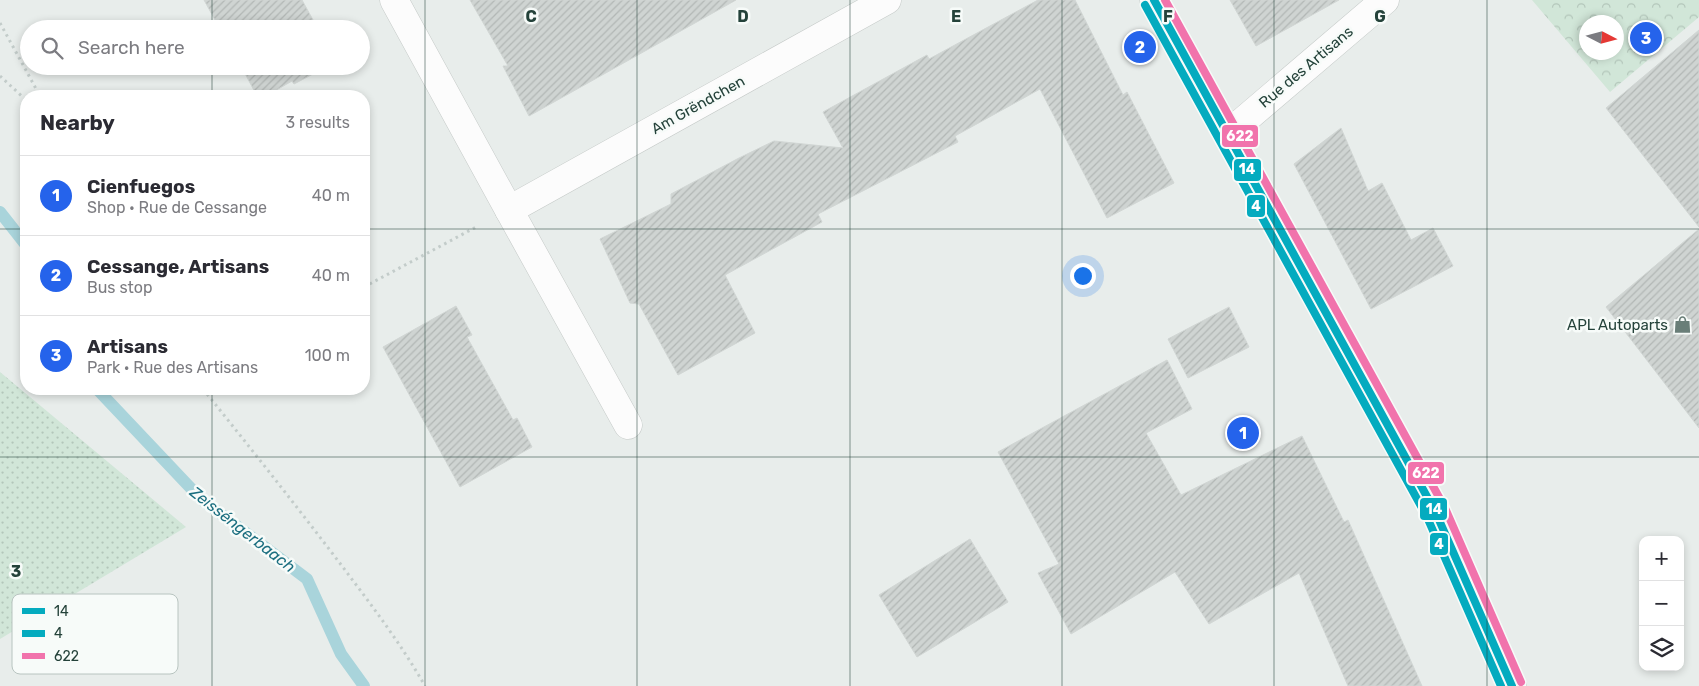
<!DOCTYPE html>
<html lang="en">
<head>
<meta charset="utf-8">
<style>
  :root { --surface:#fff; --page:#f7f7f7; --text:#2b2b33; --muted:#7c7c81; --line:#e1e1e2; --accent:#2563eb }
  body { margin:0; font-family:Rubik,sans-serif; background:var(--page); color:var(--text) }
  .controls { position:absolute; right:15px; bottom:15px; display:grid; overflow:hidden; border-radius:10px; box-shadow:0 2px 8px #0003 }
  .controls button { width:45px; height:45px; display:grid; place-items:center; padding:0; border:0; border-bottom:1px solid var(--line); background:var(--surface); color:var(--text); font:25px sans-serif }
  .compass { position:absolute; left:1579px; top:15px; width:45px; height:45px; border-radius:50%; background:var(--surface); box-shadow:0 2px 8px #0003; rotate:96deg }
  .you { position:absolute; left:1082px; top:275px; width:18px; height:18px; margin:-12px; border:4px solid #fff; border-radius:50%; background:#1a73e8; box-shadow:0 0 0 8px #1a73e833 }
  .badge { display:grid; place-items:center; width:32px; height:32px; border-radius:50%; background:var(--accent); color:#fff; font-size:16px; font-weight:700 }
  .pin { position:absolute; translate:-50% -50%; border:2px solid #fff; box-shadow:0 1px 5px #0006 }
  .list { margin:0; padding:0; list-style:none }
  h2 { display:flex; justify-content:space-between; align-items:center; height:65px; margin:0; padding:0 20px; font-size:21px }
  h2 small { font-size:16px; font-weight:400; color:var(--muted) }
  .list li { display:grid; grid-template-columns:32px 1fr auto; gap:15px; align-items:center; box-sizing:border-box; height:80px; padding:0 20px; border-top:1px solid var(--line) }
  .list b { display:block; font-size:19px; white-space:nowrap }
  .list p { margin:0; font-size:16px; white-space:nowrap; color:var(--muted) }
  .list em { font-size:16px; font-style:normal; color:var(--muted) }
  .icon { flex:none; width:28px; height:28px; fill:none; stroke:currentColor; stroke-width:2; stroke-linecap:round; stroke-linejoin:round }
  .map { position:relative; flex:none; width:1699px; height:686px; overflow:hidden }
  .search { position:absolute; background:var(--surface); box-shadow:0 2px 8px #0003; left:20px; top:20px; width:350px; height:55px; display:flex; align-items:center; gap:12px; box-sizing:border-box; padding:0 18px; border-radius:28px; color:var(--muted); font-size:19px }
  .panel { position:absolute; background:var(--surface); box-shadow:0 2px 8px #0003; left:20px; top:90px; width:350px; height:305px; border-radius:20px }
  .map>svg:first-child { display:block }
</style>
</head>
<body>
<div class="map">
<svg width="1699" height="686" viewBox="0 0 1699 686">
  <defs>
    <pattern id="grass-dots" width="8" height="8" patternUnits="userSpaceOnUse" patternTransform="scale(1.25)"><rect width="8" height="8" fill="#d1e6d8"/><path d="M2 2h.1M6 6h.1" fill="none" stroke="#b3c6ba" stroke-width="1.8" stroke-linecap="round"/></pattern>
    <pattern id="park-crowns" width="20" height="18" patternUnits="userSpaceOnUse" patternTransform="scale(1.25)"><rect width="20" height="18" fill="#d1e6d8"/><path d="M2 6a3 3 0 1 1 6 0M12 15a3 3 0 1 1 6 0" fill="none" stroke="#b3c6ba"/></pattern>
    <pattern id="building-hatch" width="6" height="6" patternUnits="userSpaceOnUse" patternTransform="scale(1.25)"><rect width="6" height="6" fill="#cfd4d2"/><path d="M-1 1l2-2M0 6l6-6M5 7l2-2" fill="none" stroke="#b2b7b5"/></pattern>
  </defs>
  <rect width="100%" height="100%" fill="#e8edeb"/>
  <!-- grass -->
  <polygon fill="url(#grass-dots)" points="0,372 186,527 0,639"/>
  <!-- park -->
  <path fill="url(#park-crowns)" fill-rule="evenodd" d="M1532 0H1699V17L1610 92ZM1586 22H1616V52H1586Z"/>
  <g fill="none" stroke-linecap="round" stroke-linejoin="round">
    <!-- stream -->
    <g stroke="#a9d4db" stroke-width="12">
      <polyline points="0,212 26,245"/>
      <polyline points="97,389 201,499 307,579 341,654 364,686"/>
    </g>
  </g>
  <!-- building -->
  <g fill="url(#building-hatch)" stroke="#d1d6d4">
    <polygon points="204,0 302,0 318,29 220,29"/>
    <polygon points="470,0 736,0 529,116 503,66 508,66"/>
    <polygon points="1038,0 1075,0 1123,95 1127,92 1174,183 1107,218 1040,89 955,136 958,142 818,214 822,222 725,275 755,333 678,375 639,304 630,303 600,239 671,204 671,194 739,158 774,141 843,148 823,112 927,55 929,59"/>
    <polygon points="1230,0 1339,0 1256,46"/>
    <polygon points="1699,30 1699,227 1606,108"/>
    <polygon points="241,66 328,66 294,84 292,81 266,96 257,96"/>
    <polygon points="1341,128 1368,191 1382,183 1411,240 1433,228 1453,266 1371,309 1294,164"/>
    <polygon points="1699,229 1699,428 1606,307"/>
    <polygon points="456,306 472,335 467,337 513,420 517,418 532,447 460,487 383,347"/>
    <polygon points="1229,307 1249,347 1188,378 1168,339"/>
    <polygon points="1167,360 1192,409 1146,433 1181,495 1302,436 1344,522 1348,520 1422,686 1348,686 1299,573 1209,624 1175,572 1071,634 1038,573 1059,564 998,452"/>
    <polygon points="970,539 1008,602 917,657 879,595"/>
  </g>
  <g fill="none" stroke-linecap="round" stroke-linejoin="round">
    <defs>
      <g id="minor">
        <polyline points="394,0 509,210 887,0"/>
        <polyline points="1228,134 1385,0"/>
        <polyline points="509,210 628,425"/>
      </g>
      <polyline id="secondary" points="1154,0 1436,513 1512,686"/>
    </defs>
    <!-- minor casing -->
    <use href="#minor" stroke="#c5cac8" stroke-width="29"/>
    <!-- secondary casing -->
    <use href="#secondary" stroke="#c3cbc8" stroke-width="29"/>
    <!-- path -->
    <g stroke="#c3ccca" stroke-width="3" stroke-dasharray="2.5 4" stroke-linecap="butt">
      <polyline points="0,23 40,96"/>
      <polyline points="0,76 26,100"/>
      <polyline points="364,287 478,226"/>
      <path d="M203 389C249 446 294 503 339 562 369 602 400 642 425 686"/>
    </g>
    <!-- minor -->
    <use href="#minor" stroke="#fcfcfc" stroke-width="28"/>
    <!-- secondary -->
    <use href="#secondary" stroke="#fcfcfc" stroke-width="28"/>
    <defs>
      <polyline id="bus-1" points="1154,0 1436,513 1512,686"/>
      <polyline id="bus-2" points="1145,5 1427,517 1501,686"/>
      <polyline id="bus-3" points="1165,0 1445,508 1521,682"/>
    </defs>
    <!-- bus-1 casing -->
    <use href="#bus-1" stroke="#f7fbf9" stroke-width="11"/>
    <!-- bus-2 casing -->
    <use href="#bus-2" stroke="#f7fbf9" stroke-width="11"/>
    <!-- bus-3 casing -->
    <use href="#bus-3" stroke="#f7fbf9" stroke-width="11"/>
    <!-- bus-1 -->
    <use href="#bus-1" stroke="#04abbf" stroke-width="8"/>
    <!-- bus-2 -->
    <use href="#bus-2" stroke="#04abbf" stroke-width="8"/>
    <!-- bus-3 -->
    <use href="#bus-3" stroke="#f173ac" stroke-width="8"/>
  </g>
  <!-- grid -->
  <path fill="none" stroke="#24423a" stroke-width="1" stroke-opacity="0.55" d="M212 0V29M425 0V686M637 0V686M850 0V686M1062 0V686M1274 0V686M1487 0V686M212 66V96M0 229H26M364 229H1699M212 389V686M0 457H1699"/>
  <!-- icons -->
  <defs>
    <symbol id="shop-bare" viewBox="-9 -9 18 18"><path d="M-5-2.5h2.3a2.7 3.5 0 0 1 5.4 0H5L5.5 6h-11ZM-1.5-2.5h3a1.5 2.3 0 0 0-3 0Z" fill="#697e78" stroke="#f7fbf9" stroke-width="2.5" paint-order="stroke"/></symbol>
  </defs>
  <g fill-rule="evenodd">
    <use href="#shop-bare" x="1670" y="312" width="25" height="25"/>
  </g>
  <g text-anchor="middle" stroke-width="5" stroke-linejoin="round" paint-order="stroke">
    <!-- street labels -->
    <g font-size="15" fill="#24423a" stroke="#f7fbf9">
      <text transform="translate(1306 67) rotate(-40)" y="5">Rue des Artisans</text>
      <text transform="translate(698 105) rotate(-29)" y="5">Am Grëndchen</text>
    </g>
    <!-- poi labels -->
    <g font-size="15" fill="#24423a" stroke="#f7fbf9" text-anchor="end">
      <text x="1668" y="330">APL Autoparts</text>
    </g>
    <!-- water labels -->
    <g font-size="16" font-style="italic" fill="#1c6f80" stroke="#f7fbf9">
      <text transform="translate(243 529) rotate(38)" y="6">Zeisséngerbaach</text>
    </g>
  </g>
  <!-- legend -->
  <rect x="12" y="594" width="166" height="80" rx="8" fill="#f7fbf9" stroke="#b8c4c0" stroke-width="1"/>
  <rect x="22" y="608" width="23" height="6" fill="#04abbf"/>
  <rect x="22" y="630" width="23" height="7" fill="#04abbf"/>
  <rect x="22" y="653" width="23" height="6" fill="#f173ac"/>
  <g font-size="14" fill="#24423a">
    <text x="54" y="616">14</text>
    <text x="54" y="638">4</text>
    <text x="54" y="661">622</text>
  </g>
  <g font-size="16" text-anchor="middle" font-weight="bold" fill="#24423a" stroke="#f7fbf9" stroke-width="5" stroke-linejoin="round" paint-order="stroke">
    <text x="531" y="22">C</text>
    <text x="743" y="22">D</text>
    <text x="956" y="22">E</text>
    <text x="1168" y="22">F</text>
    <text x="1380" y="22">G</text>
    <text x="16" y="577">3</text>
  </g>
  <g stroke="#f7fbf9" stroke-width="2">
    <rect x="1221" y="124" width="38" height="24" rx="5" fill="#f173ac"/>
    <rect x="1233" y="158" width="29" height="24" rx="5" fill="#04abbf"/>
    <rect x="1246" y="194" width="20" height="24" rx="5" fill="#04abbf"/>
    <rect x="1407" y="461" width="38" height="24" rx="5" fill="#f173ac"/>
    <rect x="1419" y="497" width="29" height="24" rx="5" fill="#04abbf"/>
    <rect x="1429" y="532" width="20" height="24" rx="5" fill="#04abbf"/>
  </g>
  <g font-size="14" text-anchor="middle" font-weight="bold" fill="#fff">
    <text x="1240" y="141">622</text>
    <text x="1247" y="174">14</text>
    <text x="1256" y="211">4</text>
    <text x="1426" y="478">622</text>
    <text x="1434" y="514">14</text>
    <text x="1439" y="549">4</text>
  </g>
</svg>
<div class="controls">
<button>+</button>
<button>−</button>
<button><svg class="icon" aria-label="layers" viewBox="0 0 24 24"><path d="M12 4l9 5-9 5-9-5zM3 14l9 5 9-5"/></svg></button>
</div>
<svg class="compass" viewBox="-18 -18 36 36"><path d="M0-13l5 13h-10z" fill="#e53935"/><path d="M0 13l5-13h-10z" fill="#7c7c81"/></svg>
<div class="you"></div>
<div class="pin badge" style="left:1243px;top:433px">1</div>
<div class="pin badge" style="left:1140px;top:47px">2</div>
<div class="pin badge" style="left:1646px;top:38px">3</div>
<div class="search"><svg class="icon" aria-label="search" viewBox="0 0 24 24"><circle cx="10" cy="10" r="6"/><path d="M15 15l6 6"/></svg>Search here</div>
<section class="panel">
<h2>Nearby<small>3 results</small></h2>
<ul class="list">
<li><span class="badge">1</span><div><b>Cienfuegos</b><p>Shop · Rue de Cessange</p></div><em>40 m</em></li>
<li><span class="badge">2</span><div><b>Cessange, Artisans</b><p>Bus stop</p></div><em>40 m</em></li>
<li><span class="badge">3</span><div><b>Artisans</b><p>Park · Rue des Artisans</p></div><em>100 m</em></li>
</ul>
</section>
</div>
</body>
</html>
